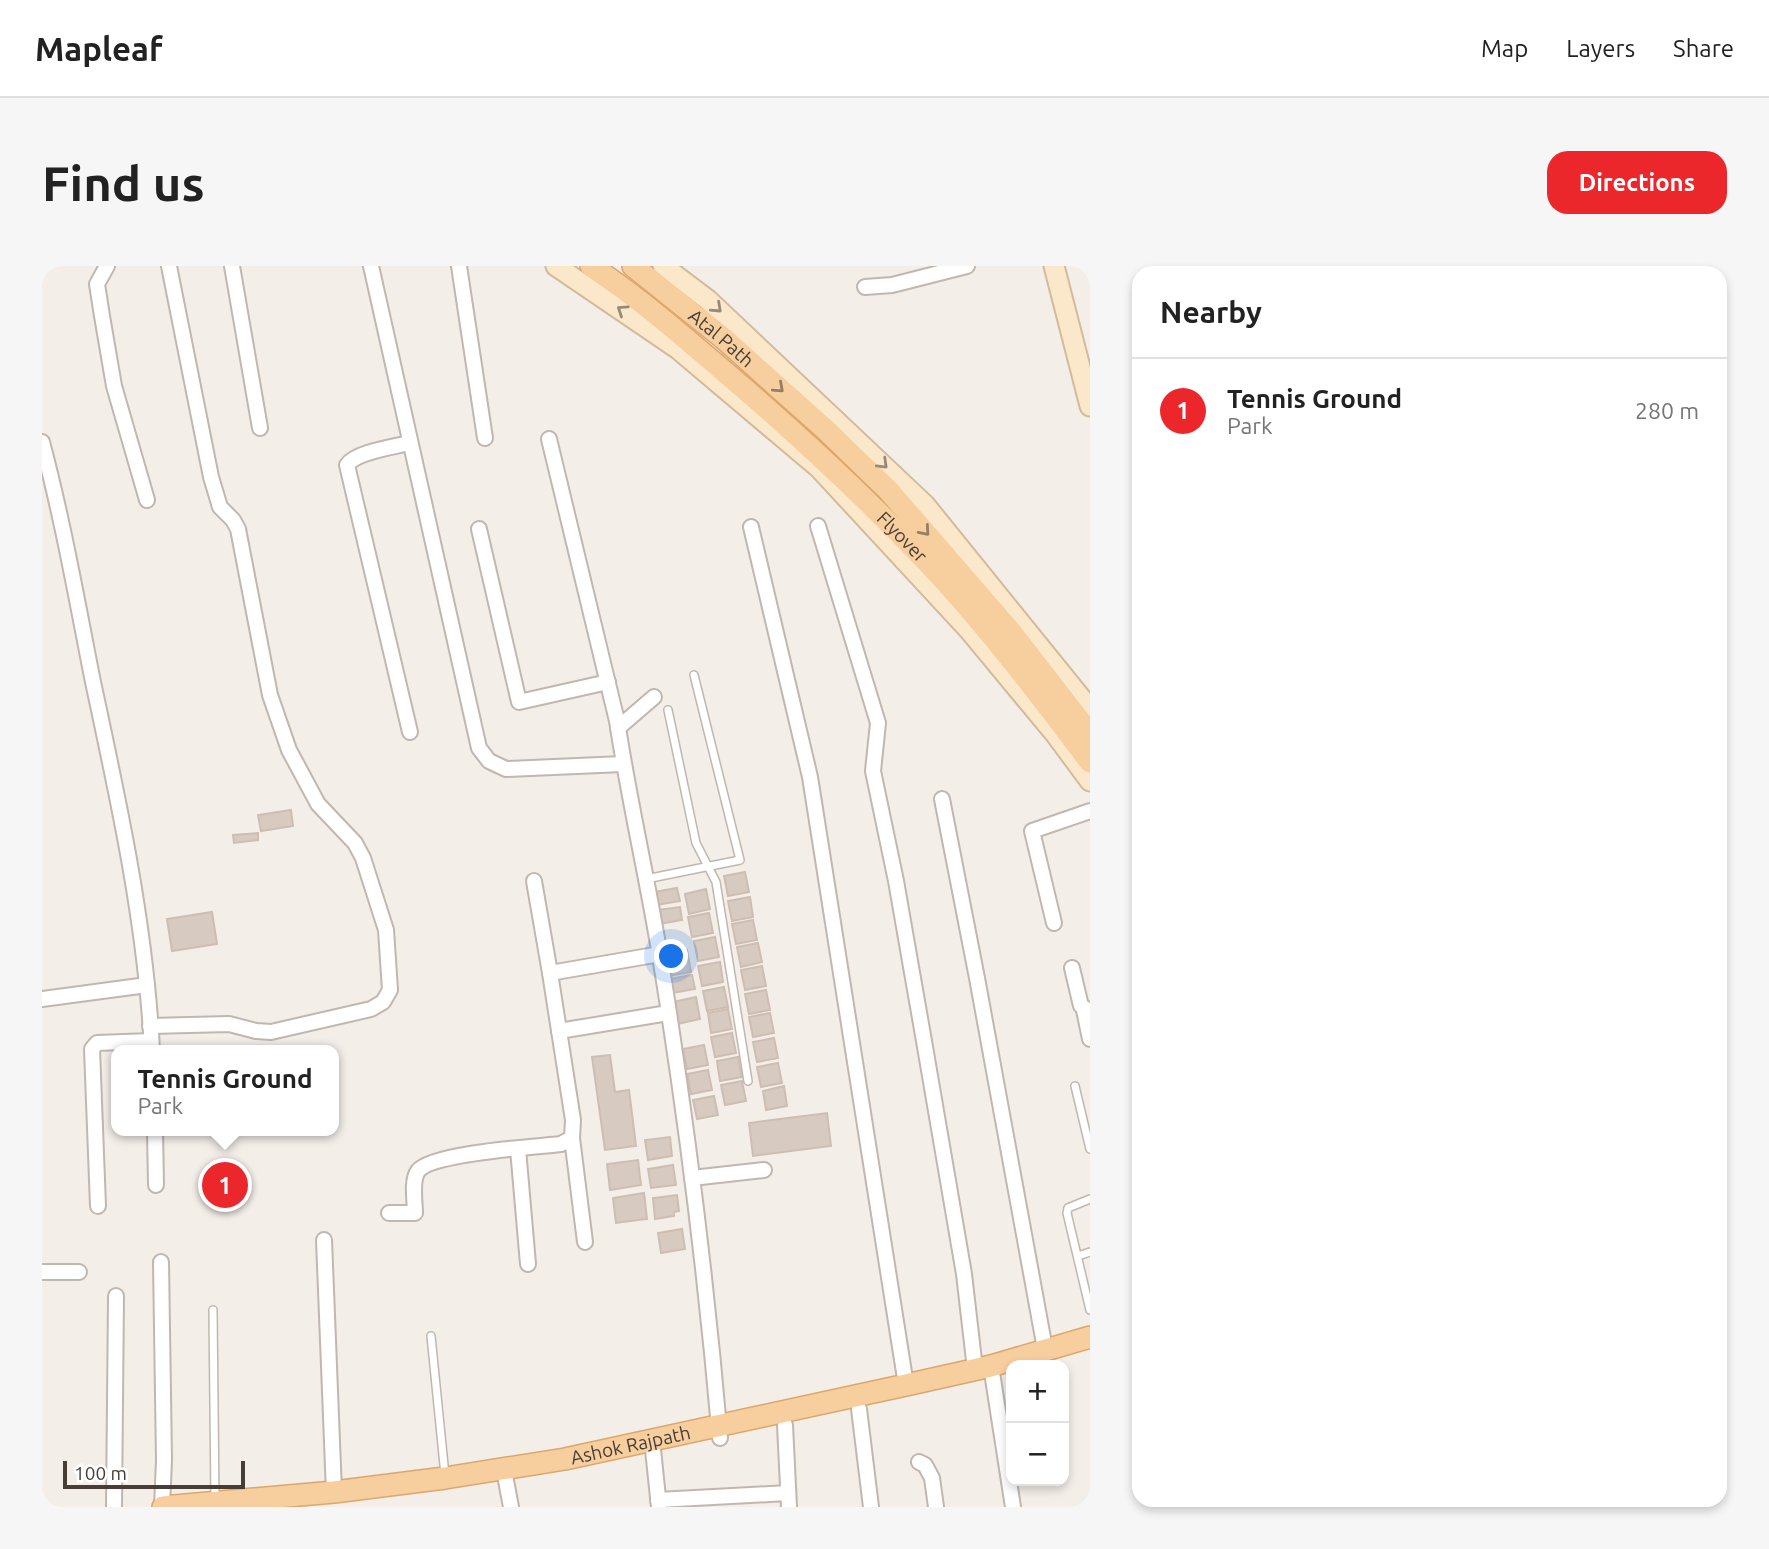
<!DOCTYPE html>
<html lang="en">
<head>
<meta charset="utf-8">
<style>
  :root { --surface:#fff; --page:#f6f6f6; --text:#222; --muted:#767676; --line:#e0e0e0; --accent:#eb272b }
  body { margin:0; font-family:Ubuntu,sans-serif; background:var(--page); color:var(--text) }
  .controls { position:absolute; right:21px; bottom:21px; display:grid; overflow:hidden; border-radius:14px; box-shadow:0 4px 10px #0003 }
  .controls button { width:63px; height:63px; display:grid; place-items:center; padding:0; border:0; border-bottom:2px solid var(--line); background:var(--surface); color:var(--text); font:35px sans-serif }
  .scale { position:absolute; left:21px; bottom:18px; width:182px; box-sizing:border-box; padding-left:7px; border:4px solid #463d37; border-top:0; font-size:19px; line-height:24px; white-space:nowrap; color:#463d37; -webkit-text-stroke:5px #fff; paint-order:stroke }
  .you { position:absolute; left:630px; top:691px; width:24px; height:24px; margin:-18px; border:5px solid #fff; border-radius:50%; background:#1a73e8; box-shadow:0 0 0 10px #1a73e833 }
  .badge { display:grid; place-items:center; width:46px; height:46px; border-radius:50%; background:var(--accent); color:#fff; font-size:23px; font-weight:700 }
  .pin { position:absolute; translate:-50% -50%; border:4px solid #fff; box-shadow:0 2px 7px #0006 }
  .popup { position:absolute; left:69px; top:779px; width:228px; height:91px; box-sizing:border-box; display:grid; place-content:center; border-radius:14px; background:var(--surface); filter:drop-shadow(0 2px 5px #0005); font-size:23px; white-space:nowrap; color:var(--muted) }
  .popup b { font-size:26px; color:var(--text) }
  .popup::after { content:''; position:absolute; left:50%; top:100%; margin-left:-14px; border:14px solid transparent; border-top-color:var(--surface) }
  .list { margin:0; padding:0; list-style:none }
  h2 { display:flex; justify-content:space-between; align-items:center; height:91px; margin:0; padding:0 28px; font-size:30px }
  h2 small { font-size:23px; font-weight:400; color:var(--muted) }
  .list li { display:grid; grid-template-columns:46px 1fr auto; gap:21px; align-items:center; box-sizing:border-box; height:105px; padding:0 28px; border-top:2px solid var(--line) }
  .list b { display:block; font-size:26px; white-space:nowrap }
  .list p { margin:0; font-size:23px; white-space:nowrap; color:var(--muted) }
  .list em { font-size:23px; font-style:normal; color:var(--muted) }
  .map { position:relative; flex:none; width:1048px; height:1241px; overflow:hidden; border-radius:21px }
  header { display:flex; align-items:center; gap:42px; box-sizing:border-box; height:98px; padding:0 35px; background:var(--surface); border-bottom:2px solid var(--line) }
  header strong { font-size:33px }
  nav { display:flex; gap:38px; margin-inline-start:auto; font-size:24px }
  .intro { display:flex; align-items:center; justify-content:space-between; box-sizing:border-box; height:168px; padding:0 42px }
  h1 { margin:0; font-size:49px }
  .button { padding:18px 32px; border-radius:21px; background:var(--accent); color:#fff; font-size:24px; font-weight:700 }
  main { display:flex; gap:42px; padding:0 42px }
  aside { flex:1; background:var(--surface); border-radius:21px; box-shadow:0 4px 10px #0003 }
  .map>svg:first-child { display:block }
</style>
</head>
<body>
<header>
<strong>Mapleaf</strong>
<nav><a>Map</a><a>Layers</a><a>Share</a></nav>
</header>
<div class="intro"><h1>Find us</h1><a class="button">Directions</a></div>
<main>
<div class="map">
<svg width="1048" height="1241" viewBox="0 0 1048 1241">
  <rect width="100%" height="100%" fill="#f3eee8"/>
  <!-- building -->
  <g fill="#d7cac1" stroke="#cebeb2" stroke-width="2">
    <polygon points="249,544 251,560 219,565 216,549"/>
    <polygon points="216,567 216,574 192,577 191,569"/>
    <polygon points="703,606 707,626 686,630 682,610"/>
    <polygon points="635,622 638,635 614,639 612,626"/>
    <polygon points="664,623 668,643 647,648 643,628"/>
    <polygon points="708,631 711,651 690,655 686,635"/>
    <polygon points="638,641 640,654 617,658 615,644"/>
    <polygon points="170,646 175,678 130,685 125,653"/>
    <polygon points="667,647 671,667 650,671 646,651"/>
    <polygon points="711,654 715,674 694,678 690,658"/>
    <polygon points="673,671 677,691 656,695 652,675"/>
    <polygon points="716,677 720,696 699,701 695,681"/>
    <polygon points="645,684 649,706 626,710 622,688"/>
    <polygon points="678,696 681,716 660,720 656,700"/>
    <polygon points="720,700 724,720 703,724 699,704"/>
    <polygon points="650,709 653,723 630,727 627,713"/>
    <polygon points="682,721 686,741 665,745 661,725"/>
    <polygon points="724,724 728,744 707,748 703,728"/>
    <polygon points="654,731 658,753 635,758 631,736"/>
    <polygon points="686,743 690,763 669,767 666,747"/>
    <polygon points="728,747 732,767 711,771 707,751"/>
    <polygon points="690,767 694,787 673,791 669,771"/>
    <polygon points="732,772 736,792 715,796 711,776"/>
    <polygon points="662,779 666,799 645,803 641,783"/>
    <polygon points="568,789 573,826 587,824 594,880 563,884 550,791"/>
    <polygon points="696,791 700,811 678,815 675,795"/>
    <polygon points="736,797 740,817 719,821 715,801"/>
    <polygon points="666,804 670,824 649,828 645,808"/>
    <polygon points="700,815 704,835 683,839 679,819"/>
    <polygon points="742,820 745,840 724,844 721,825"/>
    <polygon points="672,830 676,849 655,853 651,834"/>
    <polygon points="785,847 789,880 711,890 707,857"/>
    <polygon points="628,871 630,890 606,894 603,874"/>
    <polygon points="596,894 599,919 568,924 565,898"/>
    <polygon points="631,899 634,919 609,922 606,903"/>
    <polygon points="602,927 605,953 574,957 571,932"/>
    <polygon points="635,929 637,945 632,946 632,950 613,953 611,932"/>
    <polygon points="640,963 643,983 619,987 616,967"/>
  </g>
  <g fill="none" stroke-linecap="round" stroke-linejoin="round">
    <defs>
      <g id="lane">
        <polyline points="626,444 654,577 674,616 706,815"/>
        <polyline points="604,613 698,594 652,409"/>
        <polyline points="1033,820 1048,883"/>
        <polyline points="1048,933 1026,942 1025,947 1048,1044"/>
        <polyline points="1036,990 1048,986"/>
        <polyline points="171,1044 173,1235"/>
        <polyline points="389,1070 403,1209"/>
      </g>
      <g id="street">
        <polyline points="65,0 55,18 60,50 72,120 105,234"/>
        <polyline points="190,0 218,162"/>
        <polyline points="329,0 437,482 447,495 464,503 581,498"/>
        <polyline points="417,0 443,172"/>
        <polyline points="823,21 850,19 925,0"/>
        <path d="M507 173 575 455C587 534 605 611 618 690 644 850 664 1011 678 1172"/>
        <path d="M0 176C21 255 35 335 51 416 77 537 104 660 110 784"/>
        <path d="M367 177C351 181 314 186 305 199L368 466"/>
        <polyline points="776,260 836,457 831,505 854,615 882,775 922,1008 933,1103"/>
        <polyline points="709,261 768,511 864,1119"/>
        <polyline points="437,263 477,436 566,416"/>
        <polyline points="576,462 612,431"/>
        <polyline points="900,533 935,712 1003,1083"/>
        <polyline points="492,615 508,707"/>
        <polyline points="1012,657 990,565 1048,545"/>
        <polyline points="1030,702 1039,740 1048,745"/>
        <polyline points="0,733 105,719"/>
        <polyline points="1042,744 1048,773"/>
        <polyline points="108,760 187,758 214,765 229,766 329,743 341,736 348,724 344,664 321,592 313,577 276,538 247,484 228,429 196,263 191,254 178,241 169,211 127,0"/>
        <polyline points="517,765 626,747"/>
        <polyline points="113,865 114,919"/>
        <polyline points="530,872 543,976"/>
        <polyline points="476,883 486,998"/>
        <polyline points="650,912 722,904"/>
        <polyline points="56,940 50,783 55,777 109,775"/>
        <path d="M347 947H373C373 935 369 915 376 905 390 887 492 881 519 878L530 872 531 854 508 707 618 688"/>
        <polyline points="282,974 292,1226"/>
        <polyline points="119,996 122,1194 120,1241"/>
        <polyline points="0,1006 37,1006"/>
        <polyline points="949,1100 971,1241"/>
        <polyline points="817,1143 829,1241"/>
        <polyline points="743,1159 747,1241"/>
        <polyline points="610,1174 617,1241"/>
        <polyline points="877,1196 883,1199 890,1212 894,1241"/>
        <polyline points="462,1204 469,1241"/>
        <polyline points="616,1234 746,1227"/>
        <polyline points="72,1241 74,1030"/>
      </g>
      <g id="secondary">
        <polyline points="514,0 636,83 777,202 927,364 1014,469 1048,515"/>
        <polyline points="621,0 666,34 883,239 1048,443"/>
        <polyline points="1012,0 1048,140"/>
      </g>
      <g id="primary">
        <path id="s1" d="M549 0C602 35 650 78 698 119 763 175 825 233 884 295 943 357 996 427 1048 496"/>
        <path id="s2" d="M591 0 681 72 784 164 847 225 969 366 1048 468"/>
        <path id="s3" d="M121 1241 292 1226 403 1212 523 1193 864 1119 949 1100 1048 1071"/>
      </g>
    </defs>
    <!-- lane casing -->
    <use href="#lane" stroke="#c1b7ae" stroke-width="10"/>
    <!-- street casing -->
    <use href="#street" stroke="#c1b7ae" stroke-width="18"/>
    <!-- secondary casing -->
    <use href="#secondary" stroke="#d2bb9d" stroke-width="23"/>
    <!-- primary casing -->
    <use href="#primary" stroke="#dca76d" stroke-width="24"/>
    <!-- lane -->
    <use href="#lane" stroke="#fff" stroke-width="7"/>
    <!-- street -->
    <use href="#street" stroke="#fff" stroke-width="14"/>
    <!-- secondary -->
    <use href="#secondary" stroke="#fbe7ca" stroke-width="19"/>
    <!-- primary -->
    <use href="#primary" stroke="#f7ce9d" stroke-width="21"/>
  </g>
  <!-- one-way arrows -->
  <defs><path id="oneway-chevron" d="M-2-3.5L2.5 0L-2 3.5" fill="none" stroke-width="1.6" stroke-linecap="round" stroke-linejoin="round" transform="scale(1.75)"/></defs>
  <g stroke="#978a79">
    <use href="#oneway-chevron" transform="translate(675 42) rotate(43)"/>
    <use href="#oneway-chevron" transform="translate(580 44) rotate(-146)"/>
    <use href="#oneway-chevron" transform="translate(841 198) rotate(44)"/>
  </g>
  <g stroke="#967e65">
    <use href="#oneway-chevron" transform="translate(737 122) rotate(42)"/>
    <use href="#oneway-chevron" transform="translate(883 265) rotate(49)"/>
  </g>
  <g text-anchor="middle" stroke-width="5" stroke-linejoin="round" paint-order="stroke">
    <!-- street labels -->
    <g font-size="19" fill="#463d37" stroke="#fff">
      <text dy="7" stroke="none"><textPath href="#s2" startOffset="114">Atal Path</textPath></text>
      <text dy="7" stroke="none"><textPath href="#s1" startOffset="413">Flyover</textPath></text>
      <text dy="7" stroke="none"><textPath href="#s3" startOffset="472">Ashok Rajpath</textPath></text>
    </g>
  </g>
</svg>
<div class="controls">
<button>+</button>
<button>−</button>
</div>
<div class="scale">100 m</div>
<div class="you"></div>
<div class="pin badge" style="left:183px;top:919px">1</div>
<div class="popup"><b>Tennis Ground</b>Park</div>
</div>
<aside>
<h2>Nearby<small></small></h2>
<ul class="list">
<li><span class="badge">1</span><div><b>Tennis Ground</b><p>Park</p></div><em>280 m</em></li>
</ul>
</aside>
</main>
</body>
</html>
